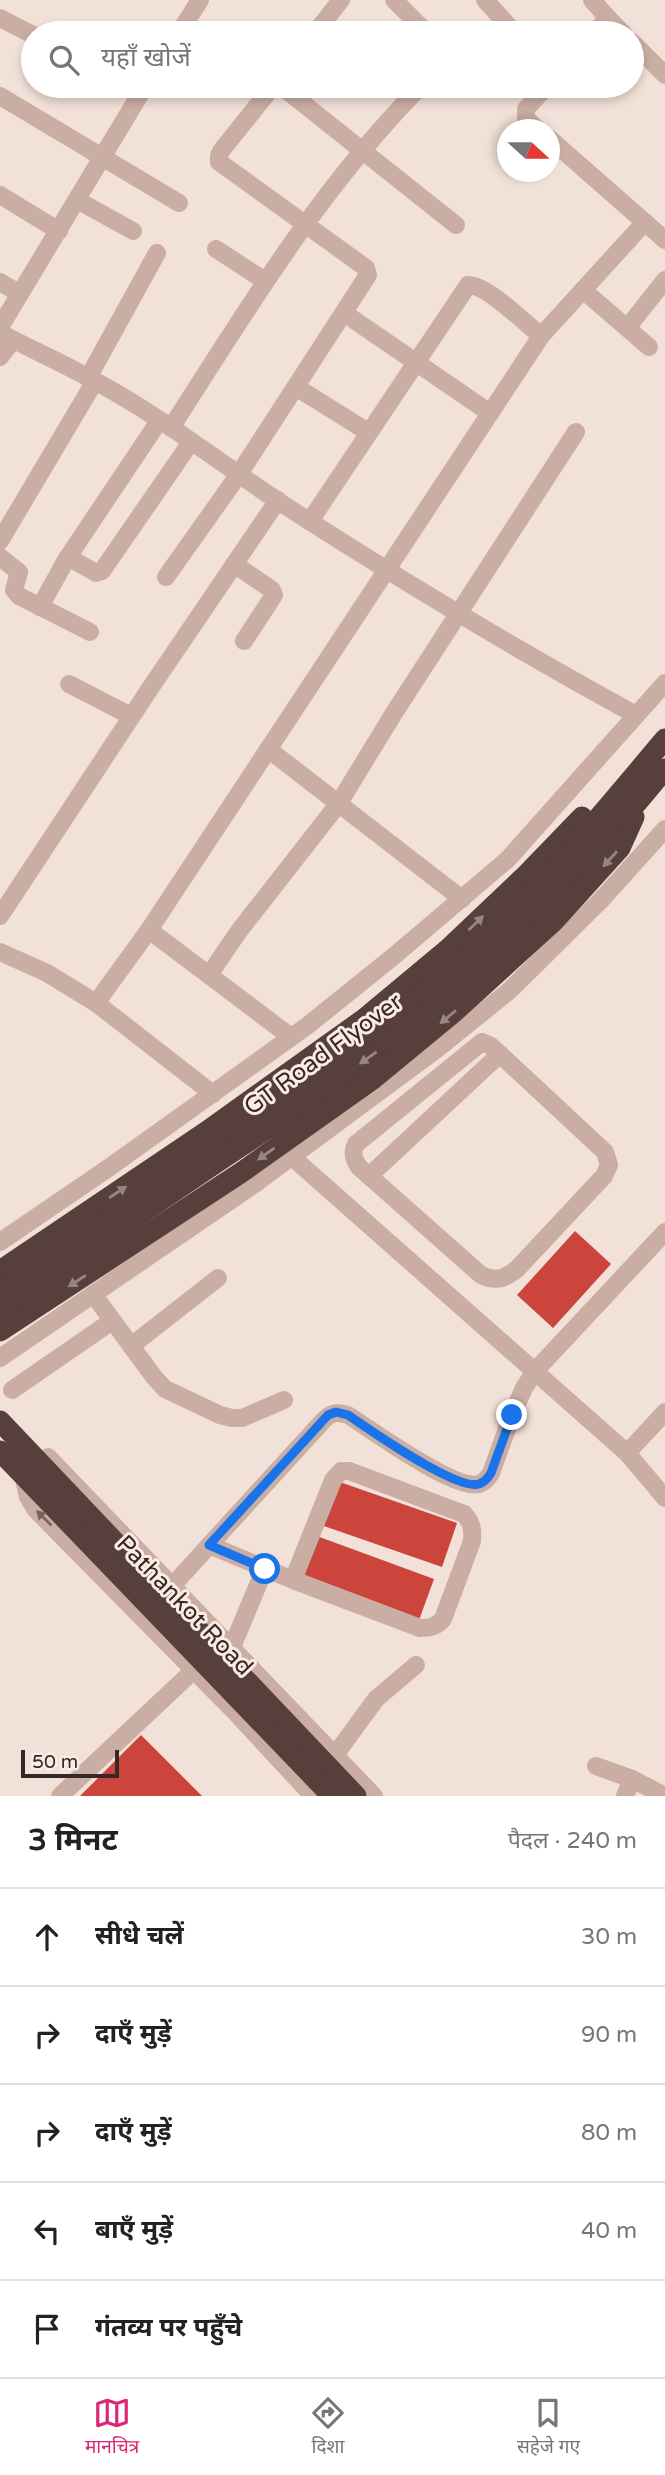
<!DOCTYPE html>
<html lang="hi">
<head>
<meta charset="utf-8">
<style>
  :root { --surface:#fff; --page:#f2f2f2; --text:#222; --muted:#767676; --line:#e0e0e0; --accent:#db2777 }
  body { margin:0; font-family:"Varela Round","Noto Sans Devanagari",sans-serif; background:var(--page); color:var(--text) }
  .compass { position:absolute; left:497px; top:119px; width:63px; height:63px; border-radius:50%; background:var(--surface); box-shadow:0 4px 10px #0003; rotate:111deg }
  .scale { position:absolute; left:21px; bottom:18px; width:98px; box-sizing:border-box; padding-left:7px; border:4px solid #352826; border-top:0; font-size:19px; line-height:24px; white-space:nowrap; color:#352826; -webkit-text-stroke:5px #faece4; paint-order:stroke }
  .stop { position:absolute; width:21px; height:21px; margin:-16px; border:5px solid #1a73e8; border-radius:50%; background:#fff }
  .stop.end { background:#1a73e8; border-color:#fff; box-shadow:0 2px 7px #0008 }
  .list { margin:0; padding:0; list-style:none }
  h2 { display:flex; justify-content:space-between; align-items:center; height:91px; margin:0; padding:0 28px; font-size:30px }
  h2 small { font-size:23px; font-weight:400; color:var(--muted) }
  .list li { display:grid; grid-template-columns:46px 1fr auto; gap:21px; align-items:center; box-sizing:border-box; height:98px; padding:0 28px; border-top:2px solid var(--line) }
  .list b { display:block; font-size:26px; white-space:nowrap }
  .list em { font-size:23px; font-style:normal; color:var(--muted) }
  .icon { flex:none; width:38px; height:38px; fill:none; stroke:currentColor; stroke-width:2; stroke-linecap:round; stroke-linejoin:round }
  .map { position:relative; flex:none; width:665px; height:1796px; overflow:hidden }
  .search { position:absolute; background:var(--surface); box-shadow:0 4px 10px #0003; left:21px; right:21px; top:21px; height:77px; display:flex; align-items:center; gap:18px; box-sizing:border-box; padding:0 24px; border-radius:38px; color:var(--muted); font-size:26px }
  .sheet { height:581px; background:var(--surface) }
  nav { display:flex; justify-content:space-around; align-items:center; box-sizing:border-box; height:98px; border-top:2px solid var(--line); background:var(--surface); font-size:19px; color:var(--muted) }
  nav a { display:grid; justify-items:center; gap:4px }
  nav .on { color:var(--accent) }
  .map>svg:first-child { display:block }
</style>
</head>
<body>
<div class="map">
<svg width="665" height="1796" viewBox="0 0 665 1796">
  <rect width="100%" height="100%" fill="#f2e1d8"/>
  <!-- building -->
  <g fill="#cc453c">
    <polygon points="575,1231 611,1264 553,1328 517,1295"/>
    <polygon points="337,1481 457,1523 442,1567 321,1525"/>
    <polygon points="314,1535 434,1579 419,1620 299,1575"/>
    <polygon points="141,1735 202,1796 80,1796"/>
  </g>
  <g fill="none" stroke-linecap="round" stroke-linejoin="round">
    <!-- minor -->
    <g stroke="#cbaea3" stroke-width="18">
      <polyline points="394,0 427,33"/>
      <polyline points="485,0 515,33"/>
      <polyline points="592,0 608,18 594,33"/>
      <polyline points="0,18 33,35"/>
      <polyline points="608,18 623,33"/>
      <polyline points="179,33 200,0"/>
      <polyline points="315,33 341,0"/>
      <polyline points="632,42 665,75"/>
      <polyline points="281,86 456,225"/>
      <polyline points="0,96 179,203"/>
      <polyline points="538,130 526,118 526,109 547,86"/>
      <polyline points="550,139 665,240"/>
      <polyline points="0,195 59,231"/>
      <polyline points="77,200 133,231"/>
      <polyline points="216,249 265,281"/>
      <polyline points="0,282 20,294"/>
      <polyline points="583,290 649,347"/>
      <polyline points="344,313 490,413"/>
      <polyline points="0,327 145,86"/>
      <polyline points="627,328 665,280"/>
      <path d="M0 333C31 349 64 364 95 381 160 416 219 462 281 503 397 578 515 649 636 715"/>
      <polyline points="0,357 13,340"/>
      <polyline points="88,378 157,253"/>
      <polyline points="296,387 368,432"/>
      <path d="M171 428C247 309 321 187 421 86"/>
      <path d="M310 521 468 285C486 284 525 323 541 336"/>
      <polyline points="0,541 95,381"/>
      <polyline points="0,557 19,572 14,590 19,596 90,632"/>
      <polyline points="68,557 96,573 102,571 191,442"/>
      <polyline points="234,564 272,590 274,595 244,641"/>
      <polyline points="166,577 239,474 368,275 366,268 219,162 219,156 221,151 273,86"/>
      <polyline points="40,607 66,560 159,421"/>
      <polyline points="69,684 131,716"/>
      <polyline points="268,749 462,899"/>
      <polyline points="0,916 151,687 278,500"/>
      <polyline points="149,930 291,1037"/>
      <polyline points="0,952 47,973 96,1003 213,1094"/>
      <polyline points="209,975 239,931 339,803 394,713 576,432"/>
      <polyline points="96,1003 149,930 541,336 645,222"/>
      <path d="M482 1042 491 1046 605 1152 609 1165 604 1176 517 1269C504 1279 496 1282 481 1275L359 1167C354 1160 351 1153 356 1144Z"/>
      <polyline points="292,1157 627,1453 665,1498"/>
      <polyline points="369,1176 500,1054"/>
      <polyline points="0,1242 107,1169 307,1026 394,956 508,859 665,683"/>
      <polyline points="93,1294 154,1377 165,1389 220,1415 232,1418 242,1418 284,1400"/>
      <polyline points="131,1346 218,1278"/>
      <polyline points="0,1358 256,1183 437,1049 509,991 602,899 665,829"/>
      <polyline points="12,1390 112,1321"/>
      <polyline points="627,1453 665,1412"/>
      <polyline points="48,1457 374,1796"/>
      <polyline points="23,1475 28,1497 36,1510 235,1712 313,1796"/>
      <path d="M209 1545 293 1580 420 1628C430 1628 436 1627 443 1619L472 1541C473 1529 472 1523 464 1514L349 1471H341L333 1480 293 1580"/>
      <path d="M173 1585 321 1423C330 1413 335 1411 348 1415 370 1429 455 1491 479 1484 485 1482 488 1478 491 1473L512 1415 524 1388 535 1371 665 1232"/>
      <polyline points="232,1647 265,1568"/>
      <polyline points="335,1755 376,1699 416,1665"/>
      <polyline points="596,1766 632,1779"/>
      <polyline points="60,1796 194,1670"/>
      <polyline points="625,1796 632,1779 665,1796"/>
    </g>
    <!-- highway -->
    <g stroke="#57403c" stroke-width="21">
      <polyline points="0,1271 206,1132 364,1019 448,949 526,875 582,817"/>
      <path d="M0 1290C155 1186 315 1087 457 964 535 897 599 817 665 739"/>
      <path d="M0 1309C74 1259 148 1208 223 1158 278 1121 341 1082 392 1040 492 959 584 869 665 769"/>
      <polyline points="0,1331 242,1172 373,1079 453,1013 554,921 620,848 634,817"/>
      <polyline points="0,1421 356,1796"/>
      <polyline points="0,1451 332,1796"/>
    </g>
  </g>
  <!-- one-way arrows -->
  <defs><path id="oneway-solid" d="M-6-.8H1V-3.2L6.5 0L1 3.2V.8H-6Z" transform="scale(1.75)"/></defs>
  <g fill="#98857f">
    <use href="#oneway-solid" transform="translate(610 859) rotate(132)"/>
    <use href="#oneway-solid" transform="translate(476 923) rotate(-44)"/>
    <use href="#oneway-solid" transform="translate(448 1017) rotate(140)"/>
    <use href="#oneway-solid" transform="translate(368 1058) rotate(145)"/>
    <use href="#oneway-solid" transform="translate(266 1154) rotate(145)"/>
    <use href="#oneway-solid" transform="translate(118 1192) rotate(-34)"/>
    <use href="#oneway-solid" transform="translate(77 1281) rotate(147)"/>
  </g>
  <use fill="#78645e" href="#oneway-solid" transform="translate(44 1518) rotate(-135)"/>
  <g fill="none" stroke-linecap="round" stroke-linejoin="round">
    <!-- route -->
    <path stroke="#1a73e8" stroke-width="9" d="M265 1569 209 1545 328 1415 336 1412 348 1415C369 1429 456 1491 479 1484 485 1482 488 1478 491 1473L512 1415"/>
  </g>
  <g text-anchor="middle" stroke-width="6" stroke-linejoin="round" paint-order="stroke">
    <!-- street labels -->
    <g font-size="24" fill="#352826" stroke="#faece4">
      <text transform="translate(323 1054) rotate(-36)" y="8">GT Road Flyover</text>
      <text transform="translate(185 1605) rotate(46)" y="8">Pathankot Road</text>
    </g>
  </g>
</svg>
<svg class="compass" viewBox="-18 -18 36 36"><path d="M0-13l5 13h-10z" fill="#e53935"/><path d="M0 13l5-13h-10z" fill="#767676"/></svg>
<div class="scale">50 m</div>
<div class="stop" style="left:265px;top:1569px"></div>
<div class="stop end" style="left:512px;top:1415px"></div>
<div class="search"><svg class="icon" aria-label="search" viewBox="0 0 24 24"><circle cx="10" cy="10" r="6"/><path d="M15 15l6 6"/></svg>यहाँ खोजें</div>
</div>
<section class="sheet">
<h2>3 मिनट<small>पैदल · 240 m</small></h2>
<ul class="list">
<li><svg class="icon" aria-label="ahead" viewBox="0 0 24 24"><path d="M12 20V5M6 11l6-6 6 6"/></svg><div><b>सीधे चलें</b></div><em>30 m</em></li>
<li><svg class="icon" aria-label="right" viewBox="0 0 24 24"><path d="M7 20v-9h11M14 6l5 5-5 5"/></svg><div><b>दाएँ मुड़ें</b></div><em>90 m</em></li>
<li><svg class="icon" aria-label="right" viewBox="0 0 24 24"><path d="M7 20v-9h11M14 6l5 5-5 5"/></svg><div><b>दाएँ मुड़ें</b></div><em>80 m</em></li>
<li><svg class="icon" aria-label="left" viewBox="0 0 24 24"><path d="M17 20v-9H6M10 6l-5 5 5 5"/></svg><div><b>बाएँ मुड़ें</b></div><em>40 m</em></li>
<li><svg class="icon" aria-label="arrive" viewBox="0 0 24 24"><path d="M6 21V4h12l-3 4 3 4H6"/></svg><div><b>गंतव्य पर पहुँचे</b></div></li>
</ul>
</section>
<nav>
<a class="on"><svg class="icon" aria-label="map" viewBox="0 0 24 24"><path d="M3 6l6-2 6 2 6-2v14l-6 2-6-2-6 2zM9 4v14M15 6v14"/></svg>मानचित्र</a>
<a><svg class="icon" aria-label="directions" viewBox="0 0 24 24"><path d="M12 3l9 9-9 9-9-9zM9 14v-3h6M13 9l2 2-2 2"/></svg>दिशा</a>
<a><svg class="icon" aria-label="saved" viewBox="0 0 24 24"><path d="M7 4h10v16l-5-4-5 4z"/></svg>सहेजे गए</a>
</nav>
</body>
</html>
